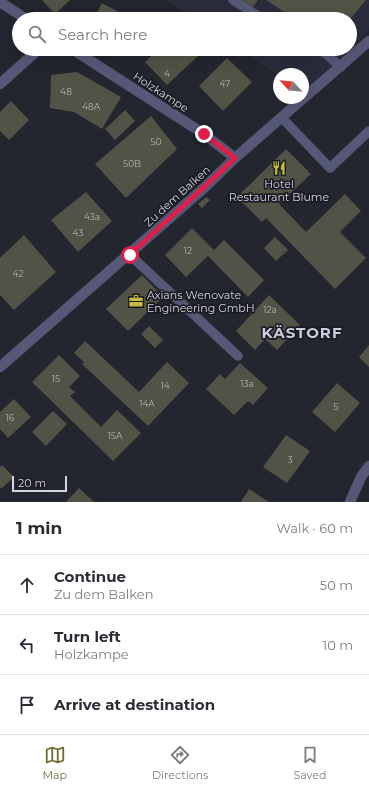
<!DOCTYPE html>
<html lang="en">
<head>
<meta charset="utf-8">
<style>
  :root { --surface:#fff; --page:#f2f2f3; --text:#2b2b33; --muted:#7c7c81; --line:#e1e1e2; --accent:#716c38 }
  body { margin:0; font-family:Montserrat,sans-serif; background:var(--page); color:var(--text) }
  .compass { position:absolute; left:273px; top:68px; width:36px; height:36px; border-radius:50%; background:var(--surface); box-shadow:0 4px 16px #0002; rotate:296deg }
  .scale { position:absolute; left:12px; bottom:10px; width:55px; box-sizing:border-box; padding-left:4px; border:2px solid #d5d6dd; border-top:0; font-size:11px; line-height:14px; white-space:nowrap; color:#d5d6dd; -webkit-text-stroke:3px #1a1b25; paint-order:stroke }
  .stop { position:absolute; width:12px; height:12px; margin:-9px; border:3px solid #e11d48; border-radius:50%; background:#fff }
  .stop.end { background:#e11d48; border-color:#fff; box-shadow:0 1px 4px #0008 }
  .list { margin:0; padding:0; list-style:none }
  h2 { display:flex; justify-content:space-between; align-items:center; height:52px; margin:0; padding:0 16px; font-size:17px }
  h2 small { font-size:13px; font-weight:400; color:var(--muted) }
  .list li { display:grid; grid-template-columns:26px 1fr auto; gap:12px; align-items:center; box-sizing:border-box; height:60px; padding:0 16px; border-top:1px solid var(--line) }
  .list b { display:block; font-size:15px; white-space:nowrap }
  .list p { margin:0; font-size:13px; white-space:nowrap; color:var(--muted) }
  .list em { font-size:13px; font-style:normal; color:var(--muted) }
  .icon { flex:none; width:22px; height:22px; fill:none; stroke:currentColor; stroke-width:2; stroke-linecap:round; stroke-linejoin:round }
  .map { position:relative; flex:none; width:369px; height:502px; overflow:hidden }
  .search { position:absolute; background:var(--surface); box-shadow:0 4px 16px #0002; left:12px; right:12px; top:12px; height:44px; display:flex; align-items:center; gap:10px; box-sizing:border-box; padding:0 14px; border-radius:22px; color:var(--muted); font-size:15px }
  .sheet { height:232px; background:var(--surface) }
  nav { display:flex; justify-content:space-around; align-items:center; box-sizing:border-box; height:56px; border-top:1px solid var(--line); background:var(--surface); font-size:11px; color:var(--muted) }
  nav a { display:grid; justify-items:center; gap:2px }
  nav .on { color:var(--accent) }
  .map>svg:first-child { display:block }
</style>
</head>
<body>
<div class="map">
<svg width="369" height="502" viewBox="0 0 369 502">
  <rect width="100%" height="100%" fill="#23252f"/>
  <!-- built -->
  <g fill="#2a2c3c">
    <polygon points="166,0 369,0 369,31 350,48 350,19 194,19"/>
    <polygon points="238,49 349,49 303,92 303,74 279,74 279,76"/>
  </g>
  <!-- building -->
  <g fill="#525246">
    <polygon points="42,0 70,0 55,14"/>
    <polygon points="239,0 258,0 252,8"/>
    <polygon points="266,0 366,0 350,19 295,19"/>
    <polygon points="102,3 132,19 94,19"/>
    <polygon points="159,49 193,49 199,55 167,85 145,62"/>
    <polygon points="227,58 252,82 223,111 199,86"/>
    <polygon points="77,72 121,97 102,129 74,112 50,108 51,75"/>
    <polygon points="11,101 29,120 9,140 0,131 0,112"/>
    <polygon points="125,110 135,121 115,140 105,129"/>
    <polygon points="151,116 177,149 126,198 95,164"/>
    <polygon points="286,149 311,174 279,204 306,232 345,194 361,211 340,232 366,258 335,289 266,218 262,222 237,197"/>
    <polygon points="86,192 112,221 78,252 51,220"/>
    <polygon points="206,197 210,200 202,208 198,204"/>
    <polygon points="192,228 214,250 224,240 264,280 248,297 208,256 186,277 165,255"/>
    <polygon points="24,235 56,272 14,310 0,295 0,258"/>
    <polygon points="275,237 288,250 276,261 264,248"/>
    <polygon points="142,275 163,297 128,331 106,309"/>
    <polygon points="269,295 300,325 277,350 265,339 255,350 236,331"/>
    <polygon points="149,326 163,340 155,348 141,334"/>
    <polygon points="85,341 139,392 167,362 189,383 148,426 82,364 84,362 74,353"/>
    <polygon points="369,345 369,367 359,357"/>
    <polygon points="59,355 80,376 69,387 75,392 70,396 101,427 117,410 141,433 113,461 32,382"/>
    <polygon points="240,363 268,388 253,405 248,401 234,415 206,389 220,374 225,379"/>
    <polygon points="337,383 360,403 335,432 312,412"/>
    <polygon points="14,399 31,417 8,438 0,429 0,412"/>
    <polygon points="53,411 67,424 46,446 32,432"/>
    <polygon points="286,435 310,451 287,483 263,467"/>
    <polygon points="2,465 14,477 1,489 0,487 0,467"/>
    <polygon points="79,488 94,502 66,502"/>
    <polygon points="249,489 269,502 241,502"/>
  </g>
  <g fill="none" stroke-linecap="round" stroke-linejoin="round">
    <defs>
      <g id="lane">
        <polyline points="233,0 263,19"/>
        <polyline points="316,49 326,54 341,67"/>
        <polyline points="282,118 330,168 369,131"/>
        <polyline points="130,255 238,356"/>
      </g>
      <g id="street">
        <polyline points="0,2 26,19"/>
        <polyline points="72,49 204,134 235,158"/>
        <polyline points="0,84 39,49"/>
        <polyline points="0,367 204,188 235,158 369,41"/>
        <polyline points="350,502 361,477 369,466"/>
      </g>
    </defs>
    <!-- lane casing -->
    <use href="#lane" stroke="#3f414b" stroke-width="10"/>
    <!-- street casing -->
    <use href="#street" stroke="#3f414b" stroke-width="11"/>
    <!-- lane -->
    <use href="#lane" stroke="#555977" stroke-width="9"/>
    <!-- street -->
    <use href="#street" stroke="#555977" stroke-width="10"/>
  </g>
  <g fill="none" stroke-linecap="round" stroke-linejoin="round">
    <!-- route -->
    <path stroke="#e11d48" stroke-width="5" d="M130 255C164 222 201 191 235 158L204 134"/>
  </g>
  <!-- icons -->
  <defs>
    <symbol id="restaurant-bare" viewBox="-9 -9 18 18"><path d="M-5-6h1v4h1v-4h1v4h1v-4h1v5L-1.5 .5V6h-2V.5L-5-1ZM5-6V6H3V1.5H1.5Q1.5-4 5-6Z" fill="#c6bc3d" stroke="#1a1b25" stroke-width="2.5" paint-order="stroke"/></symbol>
    <symbol id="office-bare" viewBox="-9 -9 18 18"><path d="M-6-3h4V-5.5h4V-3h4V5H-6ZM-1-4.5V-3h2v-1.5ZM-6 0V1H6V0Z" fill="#c6bc3d" stroke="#1a1b25" stroke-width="2.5" paint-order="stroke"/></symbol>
  </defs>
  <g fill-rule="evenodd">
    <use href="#restaurant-bare" x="269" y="158" width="20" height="20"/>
    <use href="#office-bare" x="126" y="291" width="20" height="20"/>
  </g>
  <g text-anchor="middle" stroke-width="3.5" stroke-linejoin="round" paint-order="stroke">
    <!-- number labels -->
    <g font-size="9" fill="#b4b5b7">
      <text x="167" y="77">4</text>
      <text x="225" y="87">47</text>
      <text x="66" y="95">48</text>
      <text x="91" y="110">48A</text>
      <text x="156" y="145">50</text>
      <text x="132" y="167">50B</text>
      <text x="92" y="220">43a</text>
      <text x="78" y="236">43</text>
      <text x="188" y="254">12</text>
      <text x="18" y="277">42</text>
      <text x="270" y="313">12a</text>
      <text x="56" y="382">15</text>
      <text x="247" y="387">13a</text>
      <text x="165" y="389">14</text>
      <text x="147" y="407">14A</text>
      <text x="336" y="410">5</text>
      <text x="10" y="421">16</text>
      <text x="115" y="439">15A</text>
      <text x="290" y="463">3</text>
    </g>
    <!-- street labels -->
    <g font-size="11" fill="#d5d6dd" stroke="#1a1b25">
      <text transform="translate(161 92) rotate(33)" y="4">Holzkampe</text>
      <text transform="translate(177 196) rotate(-42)" y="4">Zu dem Balken</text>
    </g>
    <!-- poi labels -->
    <g font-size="11" fill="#d5d6dd" stroke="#1a1b25">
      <text x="279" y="188">Hotel<tspan x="279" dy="13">Restaurant Blume</tspan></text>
      <text x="147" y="299" text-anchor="start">Axians Wenovate<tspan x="147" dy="13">Engineering GmbH</tspan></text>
    </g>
    <!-- district labels -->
    <g font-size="15" font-weight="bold" letter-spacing="1" fill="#cbcddb" stroke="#1a1b25">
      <text x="302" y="338">KÄSTORF</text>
    </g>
  </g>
</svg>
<svg class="compass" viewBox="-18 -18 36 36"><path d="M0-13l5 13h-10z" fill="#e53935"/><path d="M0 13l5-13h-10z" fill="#7c7c81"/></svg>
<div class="scale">20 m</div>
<div class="stop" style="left:130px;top:255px"></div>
<div class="stop end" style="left:204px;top:134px"></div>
<div class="search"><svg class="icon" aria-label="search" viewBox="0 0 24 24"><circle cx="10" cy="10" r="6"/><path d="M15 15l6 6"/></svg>Search here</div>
</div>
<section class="sheet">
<h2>1 min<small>Walk · 60 m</small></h2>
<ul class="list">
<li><svg class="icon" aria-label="ahead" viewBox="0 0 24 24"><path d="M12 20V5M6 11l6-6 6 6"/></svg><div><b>Continue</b><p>Zu dem Balken</p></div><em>50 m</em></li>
<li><svg class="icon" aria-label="left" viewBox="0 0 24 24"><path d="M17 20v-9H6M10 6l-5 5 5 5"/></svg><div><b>Turn left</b><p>Holzkampe</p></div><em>10 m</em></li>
<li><svg class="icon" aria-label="arrive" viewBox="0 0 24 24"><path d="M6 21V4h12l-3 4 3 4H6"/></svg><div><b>Arrive at destination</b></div></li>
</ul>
</section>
<nav>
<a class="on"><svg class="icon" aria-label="map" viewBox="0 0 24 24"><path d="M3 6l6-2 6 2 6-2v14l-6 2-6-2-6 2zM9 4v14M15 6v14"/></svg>Map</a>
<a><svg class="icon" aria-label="directions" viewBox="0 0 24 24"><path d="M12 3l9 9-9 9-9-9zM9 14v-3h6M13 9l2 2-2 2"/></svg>Directions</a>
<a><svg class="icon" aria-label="saved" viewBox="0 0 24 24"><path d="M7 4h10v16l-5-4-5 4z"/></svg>Saved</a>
</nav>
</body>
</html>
